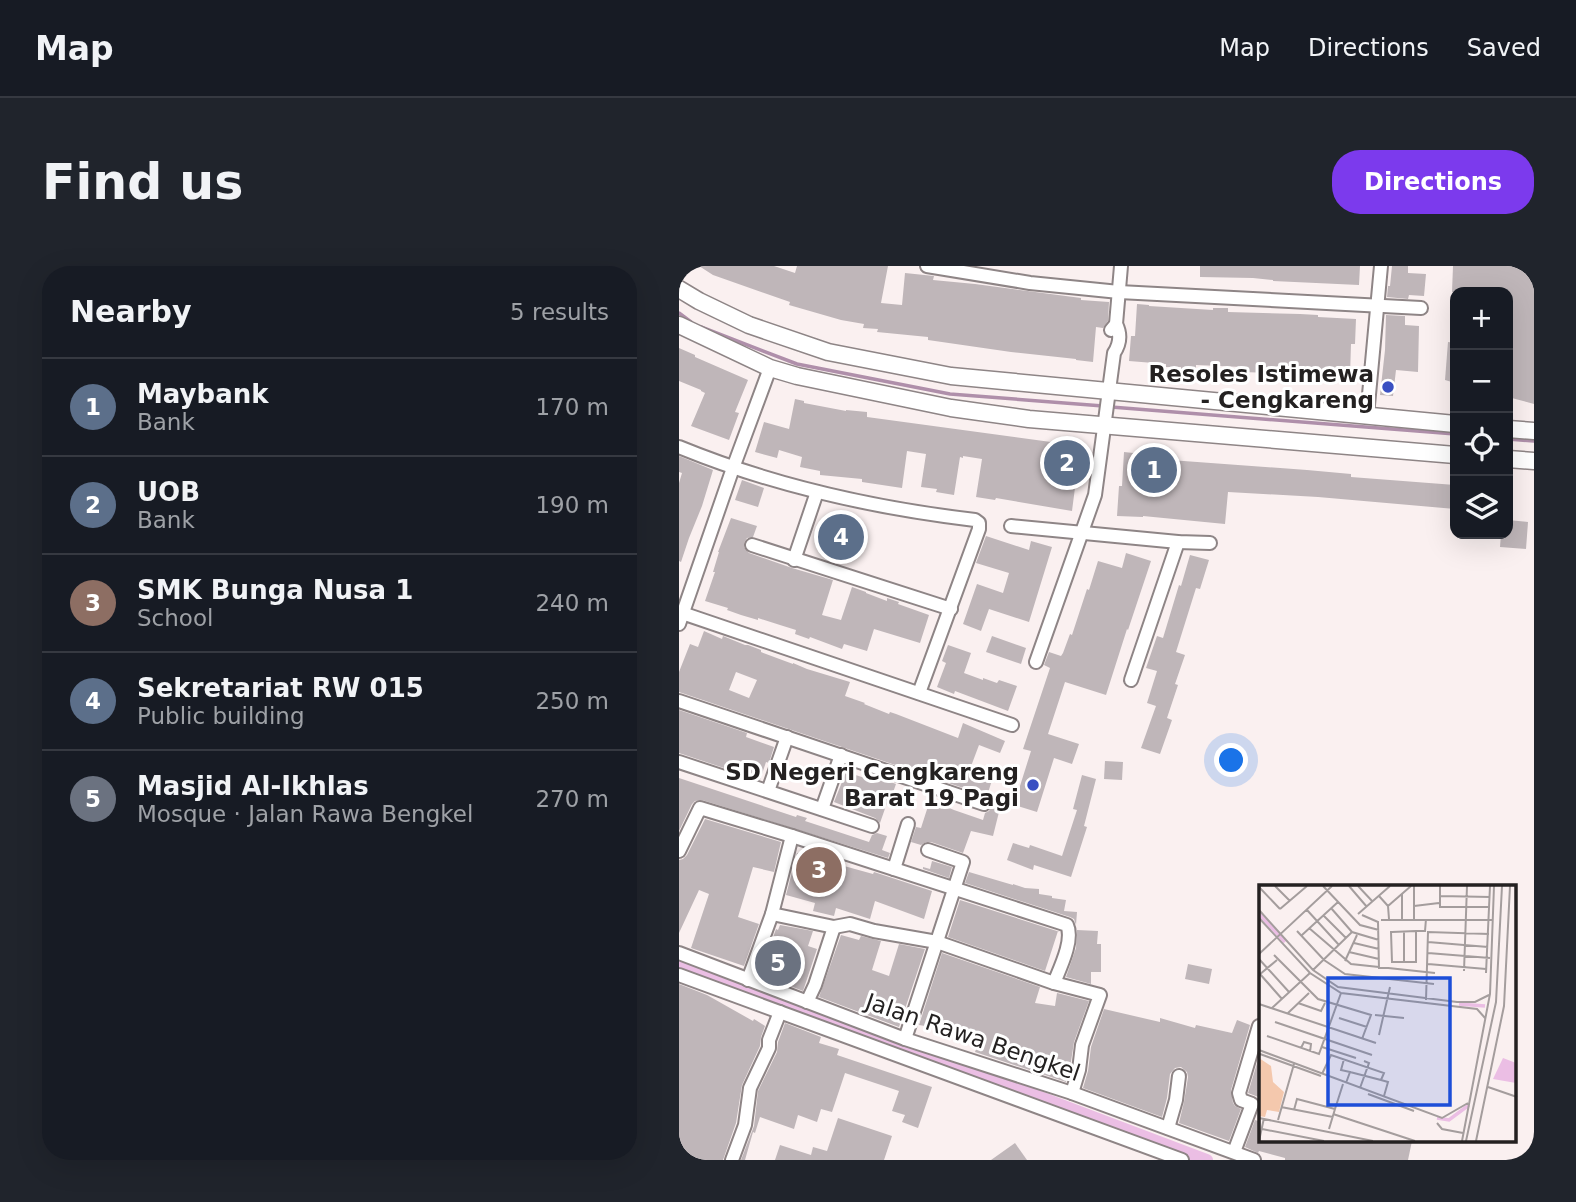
<!DOCTYPE html>
<html lang="en">
<head>
<meta charset="utf-8">
<style>
  :root { --surface:#171b24; --page:#20242c; --text:#f1f3f6; --muted:#9ea1a6; --line:#363941; --accent:#7c3aed }
  body { margin:0; font-family:"DejaVu Sans",sans-serif; background:var(--page); color:var(--text) }
  .controls { position:absolute; right:21px; top:21px; display:grid; overflow:hidden; border-radius:14px; box-shadow:0 7px 28px #0002 }
  .controls button { width:63px; height:63px; display:grid; place-items:center; padding:0; border:0; border-bottom:2px solid var(--line); background:var(--surface); color:var(--text); font:35px sans-serif }
  .you { position:absolute; left:553px; top:495px; width:24px; height:24px; margin:-18px; border:5px solid #fff; border-radius:50%; background:#1a73e8; box-shadow:0 0 0 10px #1a73e833 }
  .badge { display:grid; place-items:center; width:46px; height:46px; border-radius:50%; background:var(--accent); color:#fff; font-size:23px; font-weight:700 }
  .pin { position:absolute; translate:-50% -50%; border:4px solid #fff; box-shadow:0 2px 7px #0006 }
  .list { margin:0; padding:0; list-style:none }
  h2 { display:flex; justify-content:space-between; align-items:center; height:91px; margin:0; padding:0 28px; font-size:30px }
  h2 small { font-size:23px; font-weight:400; color:var(--muted) }
  .list li { display:grid; grid-template-columns:46px 1fr auto; gap:21px; align-items:center; box-sizing:border-box; height:98px; padding:0 28px; border-top:2px solid var(--line) }
  .list b { display:block; font-size:26px; white-space:nowrap }
  .list p { margin:0; font-size:23px; white-space:nowrap; color:var(--muted) }
  .list em { font-size:23px; font-style:normal; color:var(--muted) }
  .icon { flex:none; width:38px; height:38px; fill:none; stroke:currentColor; stroke-width:2; stroke-linecap:round; stroke-linejoin:round }
  .map { position:relative; flex:none; width:855px; height:894px; overflow:hidden; border-radius:28px }
  header { display:flex; align-items:center; gap:42px; box-sizing:border-box; height:98px; padding:0 35px; background:var(--surface); border-bottom:2px solid var(--line) }
  header strong { font-size:33px }
  nav { display:flex; gap:38px; margin-inline-start:auto; font-size:24px }
  .intro { display:flex; align-items:center; justify-content:space-between; box-sizing:border-box; height:168px; padding:0 42px }
  h1 { margin:0; font-size:49px }
  .button { padding:18px 32px; border-radius:28px; background:var(--accent); color:#fff; font-size:24px; font-weight:700 }
  main { display:flex; gap:42px; padding:0 42px }
  aside { flex:1; background:var(--surface); border-radius:28px; box-shadow:0 7px 28px #0002 }
  .map>svg:first-child { display:block }
</style>
</head>
<body>
<header>
<strong>Map</strong>
<nav><a>Map</a><a>Directions</a><a>Saved</a></nav>
</header>
<div class="intro"><h1>Find us</h1><a class="button">Directions</a></div>
<main>
<aside>
<h2>Nearby<small>5 results</small></h2>
<ul class="list">
<li><span class="badge" style="background:#5c6f8a">1</span><div><b>Maybank</b><p>Bank</p></div><em>170 m</em></li>
<li><span class="badge" style="background:#5c6f8a">2</span><div><b>UOB</b><p>Bank</p></div><em>190 m</em></li>
<li><span class="badge" style="background:#8d6e63">3</span><div><b>SMK Bunga Nusa 1</b><p>School</p></div><em>240 m</em></li>
<li><span class="badge" style="background:#5c6f8a">4</span><div><b>Sekretariat RW 015</b><p>Public building</p></div><em>250 m</em></li>
<li><span class="badge" style="background:#6b7280">5</span><div><b>Masjid Al-Ikhlas</b><p>Mosque · Jalan Rawa Bengkel</p></div><em>270 m</em></li>
</ul>
</aside>
<div class="map">
<svg width="855" height="894" viewBox="0 0 855 894">
  <rect width="100%" height="100%" fill="#faf0f0"/>
  <g fill="none" stroke-linecap="round" stroke-linejoin="round">
    <!-- stream -->
    <g stroke="#af8faa" stroke-width="3.5">
      <polyline points="0,47 12,56"/>
      <polyline points="22,61 118,98 271,128 424,140"/>
      <polyline points="432,141 776,168"/>
      <polyline points="829,173 855,175"/>
    </g>
    <!-- canal -->
    <polyline stroke="#ebbee4" stroke-width="12" points="0,695 528,894"/>
  </g>
  <!-- building -->
  <g fill="#bfb6b9" fill-rule="evenodd">
    <polygon points="20,0 95,0 116,7 118,0 209,0 202,37 223,39 226,7 255,10 254,14 296,18 402,32 402,34 430,36 429,55 424,62 417,61 414,96 397,94 397,93 332,86 249,74 249,71 198,66 199,63 184,62 185,58 162,54 110,39 111,36 34,9"/>
    <polygon points="521,0 681,0 680,19 594,15 594,14 574,12 521,11"/>
    <polygon points="713,0 729,0 729,7 747,8 745,30 730,29 729,33 708,31 709,20 711,20"/>
    <polygon points="774,0 855,0 855,138 829,131 829,26 773,26"/>
    <polygon points="458,38 470,39 470,40 534,44 534,42 549,42 549,46 621,48 639,49 639,51 677,53 676,78 672,78 671,110 563,106 563,101 517,99 517,104 502,103 502,101 487,101 487,98 450,95 452,70 456,70"/>
    <polygon points="707,49 726,50 726,59 740,60 739,106 717,104 714,130 701,129 706,84"/>
    <polygon points="769,76 776,77 776,117 766,114"/>
    <polygon points="0,82 16,89 16,91 69,114 56,146 60,147 50,174 12,160 26,127 22,125 22,124 0,115"/>
    <polygon points="116,133 125,135 125,137 167,145 167,144 188,146 188,151 394,179 389,213 397,214 393,245 317,232 316,234 297,231 303,193 284,190 284,192 281,191 275,229 257,226 258,223 242,221 247,188 228,185 223,222 183,216 183,213 141,209 141,205 121,201 123,191 100,184 98,192 76,186 85,156 110,163"/>
    <polygon points="445,186 491,191 491,194 628,204 672,208 672,211 776,219 776,243 639,231 549,226 546,258 464,250 464,251 438,250 440,220 443,220"/>
    <polygon points="0,190 34,204 23,240 10,272 2,296 0,295 0,217 3,207 0,206"/>
    <polygon points="63,214 85,222 79,241 56,234"/>
    <polygon points="154,248 182,257 170,294 142,284"/>
    <polygon points="52,252 78,260 74,271 68,272 65,277 65,281 70,287 113,302 154,314 143,349 162,354 173,321 187,326 187,327 208,335 208,332 220,336 219,338 250,349 241,377 195,363 188,385 165,378 163,383 131,371 130,373 116,368 117,364 101,359 79,352 79,354 62,349 48,344 49,342 26,335 36,306 34,306 40,286 39,286"/>
    <polygon points="829,254 849,256 847,283 821,281 822,268 829,268"/>
    <polygon points="307,270 350,284 352,275 373,281 350,356 310,343 302,365 284,358 298,318 324,327 330,307 297,297"/>
    <polygon points="447,287 472,295 449,364 448,363 427,429 386,416 369,468 400,478 393,498 375,492 358,546 335,539 352,485 344,483 371,402 365,399 370,386 382,390 384,387 391,368 393,369 408,323 410,324 419,295 443,302"/>
    <polygon points="511,289 530,294 521,323 517,322 497,386 506,389 496,418 499,419 488,452 493,454 481,488 462,482 477,440 468,437 478,405 467,402 478,370 484,372 500,319 502,320"/>
    <path d="M25 365 43 373 44 370 66 379H69L82 384V386L114 398V397L128 403 171 416 166 430 186 437 185 438 210 448 211 446 217 448 279 472 284 457 326 475 321 487 300 479 291 503 314 511 308 530 0 426V406L11 378 19 381ZM57 406 78 414 70 432 50 424Z"/>
    <polygon points="313,370 347,382 342,398 307,386"/>
    <polygon points="269,379 292,387 285,407 304,414 304,412 318,417 320,414 338,420 329,445 276,425 275,428 258,421 267,397 263,395"/>
    <polygon points="0,444 68,467 67,471 95,481 90,497 87,496 81,514 0,487"/>
    <polygon points="426,495 444,496 443,514 425,513"/>
    <polygon points="167,506 186,512 187,507 217,518 211,535 209,534 201,557 196,552 155,536"/>
    <polygon points="403,509 417,513 405,560 408,561 392,611 355,599 354,604 328,594 334,577 350,582 351,579 383,590 398,544 394,543"/>
    <polygon points="0,512 117,551 118,549 128,552 126,555 190,576 193,569 198,567 208,570 203,584 211,587 209,592 23,534 16,535 13,538 0,565"/>
    <polygon points="310,530 323,534 314,570 292,565 284,587 252,576 247,576 242,579 232,576 237,561 242,562 251,534 275,544 304,554 306,547 310,545 313,540 313,536"/>
    <polygon points="26,553 102,576 95,606 74,601 59,651 80,658 65,700 12,682 30,628 20,624 0,667 0,594 4,593 8,589"/>
    <polygon points="118,587 194,608 195,606 253,625 245,653 196,635 191,653 157,642 155,650 134,645 136,637 107,629"/>
    <polygon points="253,595 273,601 270,612 244,603 244,601 251,603"/>
    <polygon points="290,606 334,619 334,618 346,622 360,623 360,628 373,630 373,632 387,634 385,645 398,646 397,659 395,653 391,651 286,617"/>
    <polygon points="281,634 381,666 379,665 366,705 269,671"/>
    <polygon points="101,659 134,665 129,680 138,683 124,725 81,708 97,663 99,664"/>
    <polygon points="398,664 419,665 418,678 422,678 422,706 412,706 412,718 387,711 397,682"/>
    <polygon points="162,669 180,674 182,670 202,675 193,704 210,710 220,678 246,683 220,761 140,731"/>
    <polygon points="263,687 361,721 356,737 376,740 378,727 410,735 395,776 391,802 387,816 296,786 301,773 253,756 252,761 240,759"/>
    <polygon points="509,698 533,703 530,718 506,713"/>
    <polygon points="0,718 28,729 74,755 75,753 86,760 82,771 81,780 63,819 57,857 44,894 0,894"/>
    <polygon points="425,743 481,756 481,752 516,762 517,759 553,767 558,754 571,759 552,824 554,837 556,840 562,843 550,875 500,857 505,836 509,811 508,806 502,801 496,802 491,808 488,832 483,851 404,822 409,805 412,781"/>
    <polygon points="106,757 142,771 140,777 160,783 158,789 253,821 239,862 223,856 226,849 213,845 220,825 166,807 153,846 142,843 138,856 119,849 115,863 81,851 76,867 74,866 66,894 62,894 75,860 79,825 98,786 99,776"/>
    <polygon points="582,784 582,832 569,827"/>
    <polygon points="159,852 213,870 205,894 96,894 101,879 132,889 134,881 148,885"/>
    <polygon points="576,854 582,856 582,875 707,875 722,877 722,875 733,875 729,894 606,894 606,892 580,885 579,887 566,881"/>
    <polygon points="336,877 348,894 312,894"/>
  </g>
  <g fill="none" stroke-linecap="round" stroke-linejoin="round">
    <defs>
      <g id="street">
        <polyline points="248,0 351,17 440,26 742,42"/>
        <polyline points="432,64 437,58 442,0"/>
        <polyline points="688,150 702,0"/>
        <path d="M0 181C95 220 195 242 296 254L300 257V263L240 427"/>
        <polyline points="332,260 499,276 531,277"/>
        <polyline points="73,279 272,343"/>
        <polyline points="115,294 138,226"/>
        <polyline points="0,346 333,459"/>
        <polyline points="0,358 54,202 91,102"/>
        <path d="M357 396 416 229 435 87C441 78 442 68 437 58"/>
        <polyline points="452,414 499,276"/>
        <polyline points="0,435 305,538"/>
        <polyline points="0,496 193,560"/>
        <polyline points="89,525 108,471"/>
        <polyline points="143,543 162,489"/>
        <polyline points="113,570 93,648 155,661 136,719 128,736"/>
        <path d="M0 585 21 542 113 570 388 659C395 674 381 702 375 717L258 676 195 665 171 658 155 661"/>
        <polyline points="215,603 229,558"/>
        <polyline points="0,687 226,773 393,827 575,894"/>
        <polyline points="0,709 503,894"/>
        <polyline points="69,714 93,648"/>
        <polyline points="375,717 421,729 403,779 400,804 393,827"/>
        <polyline points="226,773 284,596 249,584"/>
        <polyline points="489,862 497,834 500,810"/>
        <polyline points="555,886 573,838 562,834 560,827 580,760"/>
        <polyline points="53,894 66,859 71,822 90,782 90,774 101,746"/>
      </g>
      <g id="secondary">
        <polyline points="0,23 20,35 70,59 149,86 272,110 776,158"/>
        <polyline points="0,59 91,102 118,110 272,142 350,153 776,189"/>
        <polyline points="829,163 855,165"/>
        <polyline points="829,193 855,195"/>
      </g>
    </defs>
    <!-- street casing -->
    <use href="#street" stroke="#8e8586" stroke-width="16"/>
    <!-- secondary casing -->
    <use href="#secondary" stroke="#8e8586" stroke-width="19"/>
    <!-- street -->
    <use href="#street" stroke="#fff" stroke-width="12"/>
    <!-- secondary -->
    <use href="#secondary" stroke="#fff" stroke-width="16"/>
  </g>
  <!-- markers -->
  <g fill="#3a50c2" stroke="#fff" stroke-width="2.5">
    <circle cx="709" cy="121" r="7"/>
    <circle cx="354" cy="519" r="7"/>
  </g>
  <g text-anchor="middle" stroke-width="6" stroke-linejoin="round" paint-order="stroke">
    <!-- poi labels -->
    <g font-size="23" font-weight="bold" fill="#242121" stroke="#fff" text-anchor="end">
      <text x="695" y="116">Resoles Istimewa<tspan x="695" dy="26">- Cengkareng</tspan></text>
      <text x="340" y="514">SD Negeri Cengkareng<tspan x="340" dy="26">Barat 19 Pagi</tspan></text>
    </g>
    <!-- street labels -->
    <g font-size="23" fill="#242121" stroke="#fff">
      <text transform="translate(294 771) rotate(19)" y="8">Jalan Rawa Bengkel</text>
    </g>
  </g>
  <!-- overview -->
  <g transform="translate(580 619)">
    <rect width="257" height="257" fill="#faf0f0"/>
    <path d="M0 173 12 181 14 197 25 207 20 227 8 225 6 232 0 231Z" fill="#f4c8ad"/>
    <path d="M244 173 257 178V198L234 194Z" fill="#ebbee4"/>
    <path fill="none" stroke="#ebbee4" stroke-width="3.5" d="M0 29 26 57M200 119 226 121M178 233 190 235 210 220"/>
    <path fill="none" stroke="#a49d9d" stroke-width="2" d="M16 1 31 16M64 1 101 40 120 45M90 1 108 22M99 1 114 17M181 1V22H230M0 2 21 24M143 9V34M120 11 129 21 130 34M181 11 231 12M129 21 152 1M155 21 180 18M72 23 93 47 120 55M21 24 48 1M0 25 54 85 79 102 198 117H216L230 110M48 25 80 60M99 29 131 1M64 30 87 53M103 30 119 37 120 84M0 33 51 88 82 108 218 124 226 133M155 34V1M122 35H234M50 43 92 79 176 88M38 46 65 75 86 89 175 99M157 46V77H133L132 47H133L157 46H166L167 34M43 50 79 17M169 57 229 62M95 58 120 64M90 67 120 74M169 68 231 73M0 69 73 1M15 70 59 114 112 130 103 154M0 74 30 107M86 76 98 50M145 77V47M169 79 227 84M54 85 93 47M205 86 208 1M227 88 231 1M1 89 23 114M0 90 18 75M167 115 169 47 230 49M39 118 62 126 66 118M0 119 117 158M13 123 51 88M29 128 50 108M116 130 145 133M80 133 108 142M16 137 113 170M120 150 131 102M8 151 60 169 82 108M63 162 97 173M42 163 45 157 52 159 51 167M0 165 183 233 209 218M1 169 62 191M85 174 82 185 91 187 87 198M63 189 72 170 125 188 122 195 91 187M122 195 129 197 125 211M229 202 258 212M101 203 110 178 105 176M109 209 155 226M22 222 74 232M76 224 84 199M35 225 38 214 76 224 70 244M74 229 156 256M0 233 114 256M19 235 35 179M178 238 183 244 204 248M3 244 65 256M0 256 5 233M203 256 231 109 235 1M207 256 237 117 243 1M217 256 245 121 251 1"/>
    <path fill="#1d4ed8" fill-opacity="0.15" stroke="#1d4ed8" stroke-width="3.5" d="M69 93H191V220H69Z"/>
    <rect width="257" height="257" fill="none" stroke="#242121" stroke-width="3.5"/>
  </g>
</svg>
<div class="controls">
<button>+</button>
<button>−</button>
<button><svg class="icon" aria-label="locate" viewBox="0 0 24 24"><circle cx="12" cy="12" r="6"/><path d="M12 2v4M12 18v4M2 12h4M18 12h4"/></svg></button>
<button><svg class="icon" aria-label="layers" viewBox="0 0 24 24"><path d="M12 4l9 5-9 5-9-5zM3 14l9 5 9-5"/></svg></button>
</div>
<div class="you"></div>
<div class="pin badge" style="left:475px;top:204px;background:#5c6f8a">1</div>
<div class="pin badge" style="left:388px;top:197px;background:#5c6f8a">2</div>
<div class="pin badge" style="left:140px;top:604px;background:#8d6e63">3</div>
<div class="pin badge" style="left:162px;top:271px;background:#5c6f8a">4</div>
<div class="pin badge" style="left:99px;top:697px;background:#6b7280">5</div>
</div>
</main>
</body>
</html>
